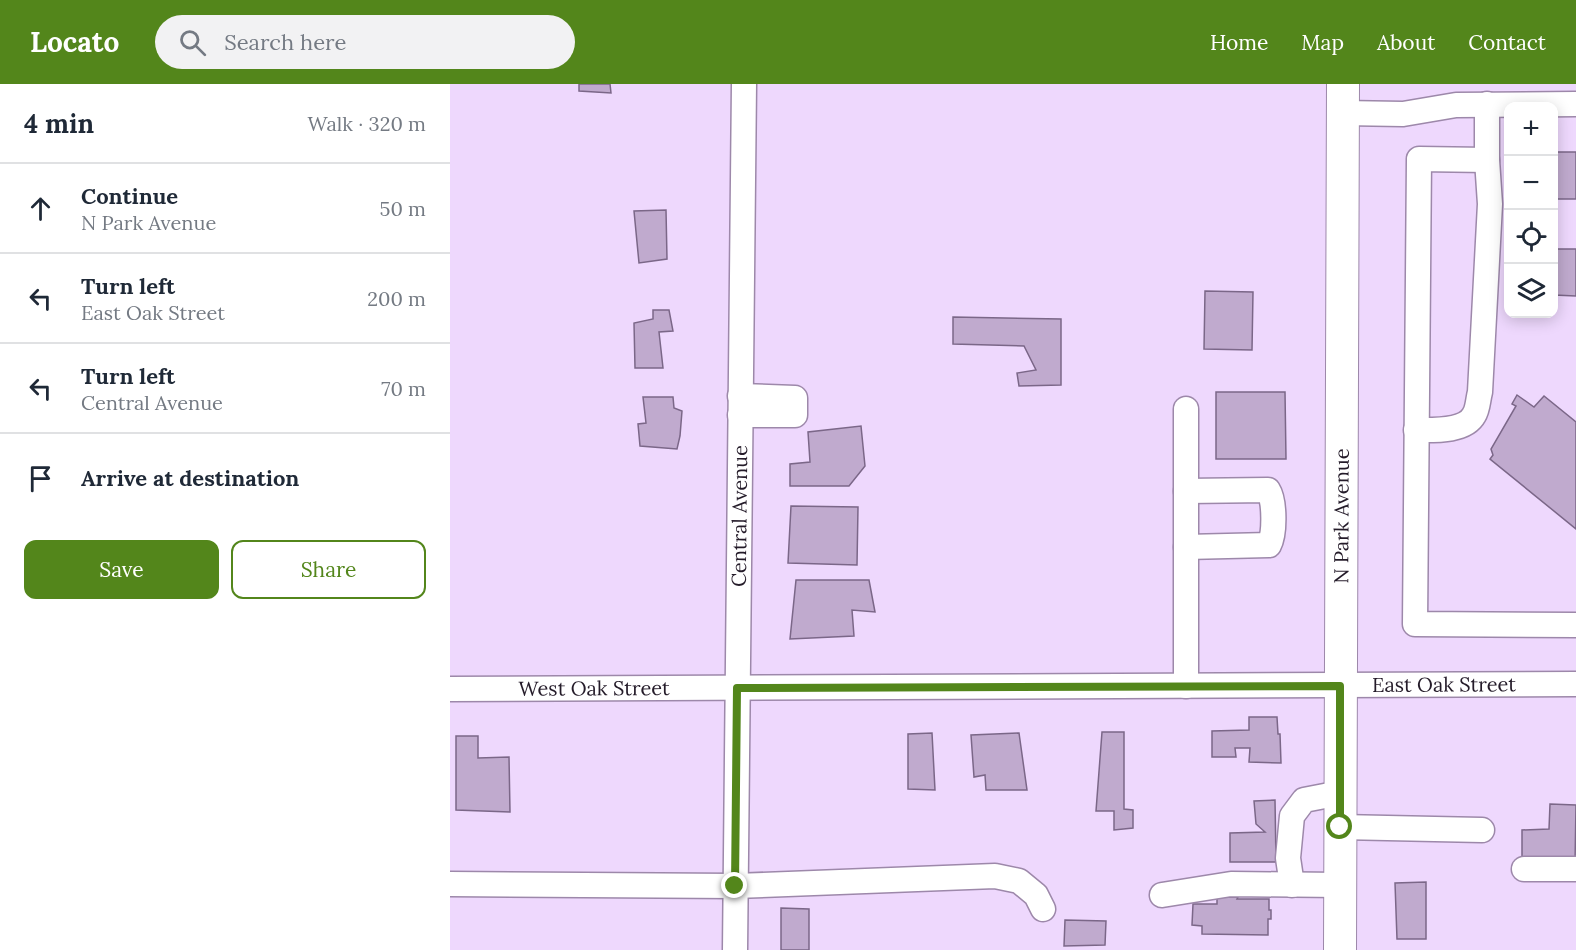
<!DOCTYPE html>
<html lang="en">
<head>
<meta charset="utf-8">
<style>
  :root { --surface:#fff; --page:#f2f2f3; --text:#1f2937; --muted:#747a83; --line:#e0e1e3; --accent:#53861b }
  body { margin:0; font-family:Lora,serif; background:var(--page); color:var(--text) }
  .controls { position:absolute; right:18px; top:18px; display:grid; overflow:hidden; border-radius:12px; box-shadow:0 3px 15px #0003 }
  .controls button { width:54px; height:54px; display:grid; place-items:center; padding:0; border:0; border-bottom:2px solid var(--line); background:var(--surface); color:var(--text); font:30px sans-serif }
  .stop { position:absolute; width:18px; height:18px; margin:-14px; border:4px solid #53861b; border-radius:50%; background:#fff }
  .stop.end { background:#53861b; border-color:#fff; box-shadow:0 2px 6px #0008 }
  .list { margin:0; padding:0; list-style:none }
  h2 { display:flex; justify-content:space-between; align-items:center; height:78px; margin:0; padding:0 24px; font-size:26px }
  h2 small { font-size:20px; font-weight:400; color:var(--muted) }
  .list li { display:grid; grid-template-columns:39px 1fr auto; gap:18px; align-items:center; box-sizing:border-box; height:90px; padding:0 24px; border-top:2px solid var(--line) }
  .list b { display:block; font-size:22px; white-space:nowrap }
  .list p { margin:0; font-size:20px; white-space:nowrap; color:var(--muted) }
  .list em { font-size:20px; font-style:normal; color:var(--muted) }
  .actions { display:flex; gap:12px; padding:18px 24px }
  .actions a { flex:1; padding:14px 0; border:2px solid var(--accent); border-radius:12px; text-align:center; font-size:21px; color:var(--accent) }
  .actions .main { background:var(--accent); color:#fff }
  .icon { flex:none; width:33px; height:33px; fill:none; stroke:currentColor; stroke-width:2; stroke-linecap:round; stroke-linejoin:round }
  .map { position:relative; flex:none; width:1126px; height:866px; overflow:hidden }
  header { display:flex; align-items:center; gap:36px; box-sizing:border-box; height:84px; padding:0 30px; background:var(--accent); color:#fff }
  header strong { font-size:28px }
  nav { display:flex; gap:33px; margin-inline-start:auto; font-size:21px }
  .search { width:420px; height:54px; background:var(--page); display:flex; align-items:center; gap:15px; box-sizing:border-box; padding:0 21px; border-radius:33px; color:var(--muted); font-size:22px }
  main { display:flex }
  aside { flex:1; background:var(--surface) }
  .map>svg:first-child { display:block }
</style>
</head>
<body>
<header>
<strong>Locato</strong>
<div class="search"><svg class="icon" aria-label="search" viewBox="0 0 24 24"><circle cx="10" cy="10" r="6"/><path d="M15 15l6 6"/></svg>Search here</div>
<nav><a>Home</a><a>Map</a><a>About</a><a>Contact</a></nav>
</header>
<main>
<aside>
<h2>4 min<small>Walk · 320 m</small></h2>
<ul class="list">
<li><svg class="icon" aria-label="ahead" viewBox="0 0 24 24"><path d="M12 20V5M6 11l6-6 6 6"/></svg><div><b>Continue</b><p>N Park Avenue</p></div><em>50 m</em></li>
<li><svg class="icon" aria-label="left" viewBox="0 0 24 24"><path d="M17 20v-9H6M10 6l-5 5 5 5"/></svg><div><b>Turn left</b><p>East Oak Street</p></div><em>200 m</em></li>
<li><svg class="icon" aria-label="left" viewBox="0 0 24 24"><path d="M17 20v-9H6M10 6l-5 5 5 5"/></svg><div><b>Turn left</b><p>Central Avenue</p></div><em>70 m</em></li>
<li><svg class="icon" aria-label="arrive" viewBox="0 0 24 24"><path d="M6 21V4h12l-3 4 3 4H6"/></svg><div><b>Arrive at destination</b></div></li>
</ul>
<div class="actions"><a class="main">Save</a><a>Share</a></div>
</aside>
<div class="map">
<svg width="1126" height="866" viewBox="0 0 1126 866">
  <rect width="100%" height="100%" fill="#eed8fd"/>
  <!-- building -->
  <g fill="#c0aace" stroke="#7b6788" stroke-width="1.5">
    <polygon points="129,0 160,0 161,9 129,7"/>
    <rect x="1104" y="68" width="22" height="47"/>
    <polygon points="216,126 217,175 189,179 184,127"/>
    <polygon points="1104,165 1126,165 1126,212 1104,211"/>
    <polygon points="755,207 803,208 802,266 754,265"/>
    <polygon points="203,226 219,226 223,247 209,248 213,284 185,284 184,239 203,235"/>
    <polygon points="503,233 611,235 611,301 569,302 567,289 586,286 574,262 503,260"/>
    <polygon points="766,308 835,308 836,375 766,375"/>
    <polygon points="1067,311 1084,323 1094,312 1126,338 1126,445 1040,375 1043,371 1041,365 1066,322 1062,320"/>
    <polygon points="193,313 223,313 224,324 232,327 230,352 227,365 190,362 188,340 196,339"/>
    <polygon points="411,342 415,382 399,402 340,402 340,380 360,378 358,348"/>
    <polygon points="341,422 408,423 407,481 338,479"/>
    <polygon points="346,496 419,496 425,528 402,526 404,552 340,555"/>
    <polygon points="799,633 827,633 828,650 830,650 831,679 799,678 800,664 785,664 786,673 762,673 762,647 799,646"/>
    <polygon points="652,648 674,648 674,725 683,726 683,744 664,746 664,727 646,727"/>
    <polygon points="482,649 485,706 458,705 458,650"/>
    <polygon points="569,649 577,706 536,706 535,691 524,693 521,651"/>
    <polygon points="6,652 28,652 28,674 59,673 60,728 6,726"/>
    <polygon points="825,716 826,778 780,778 780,749 815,748 806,740 804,717"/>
    <polygon points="1100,720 1126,721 1125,779 1072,775 1072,746 1099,745"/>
    <polygon points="976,798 976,855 947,855 945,799"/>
    <polygon points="767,813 788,813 787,815 819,815 819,826 821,826 821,835 818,835 818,851 752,850 752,842 742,841 743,820 767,820"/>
    <polygon points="331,824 359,825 359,866 331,866"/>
    <polygon points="615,836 656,837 655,861 614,862"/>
  </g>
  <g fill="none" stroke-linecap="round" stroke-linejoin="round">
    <defs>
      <g id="minor">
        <polyline points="893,29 953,30 1006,21 1126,20"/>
        <polyline points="1037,76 969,75 965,540 1126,541"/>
        <polyline points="290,312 345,314 345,331 290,331"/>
        <path d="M966 346C983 346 1015 348 1024 331 1028 325 1028 315 1030 308L1040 120 1037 76V20"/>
        <path d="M736 407 818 406C825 417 825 450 819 461L736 463"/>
        <polyline points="736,602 736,325"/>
        <path id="s1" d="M0 605 1126 600"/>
        <polyline points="890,743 1032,746"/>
        <polyline points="1074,785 1126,785"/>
        <polyline points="0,800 285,802 545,792 569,797 586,811 593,825"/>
        <polyline points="842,801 838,774 842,732 854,716 890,709"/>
        <polyline points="712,811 781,800 890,801"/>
        <path id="s2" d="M285 866 294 0"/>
      </g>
      <g id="major">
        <path id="s3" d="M890 866 893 0"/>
      </g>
    </defs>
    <!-- minor casing -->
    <use href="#minor" stroke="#9d88aa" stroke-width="27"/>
    <!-- major casing -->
    <use href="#major" stroke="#9d88aa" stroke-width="34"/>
    <!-- minor -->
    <use href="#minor" stroke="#fff" stroke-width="24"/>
    <!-- major -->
    <use href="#major" stroke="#fff" stroke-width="32"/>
  </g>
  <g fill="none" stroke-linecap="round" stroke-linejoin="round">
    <!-- route -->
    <polyline stroke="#53861b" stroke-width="8" points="285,802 287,604 890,602 890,743"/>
  </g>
  <g text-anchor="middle" stroke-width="5" stroke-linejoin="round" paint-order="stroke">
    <!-- street labels -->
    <g font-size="20" fill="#241b29" stroke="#fff">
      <text dy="7" stroke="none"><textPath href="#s2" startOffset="434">Central Avenue</textPath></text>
      <text dy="7" stroke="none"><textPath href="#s3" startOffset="434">N Park Avenue</textPath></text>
      <text dy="7" stroke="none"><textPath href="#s1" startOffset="994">East Oak Street</textPath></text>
      <text dy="7" stroke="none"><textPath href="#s1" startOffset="144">West Oak Street</textPath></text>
    </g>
  </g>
</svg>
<div class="controls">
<button>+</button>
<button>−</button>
<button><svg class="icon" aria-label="locate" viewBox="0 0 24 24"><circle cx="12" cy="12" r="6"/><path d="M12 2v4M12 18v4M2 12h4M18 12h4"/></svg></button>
<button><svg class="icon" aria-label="layers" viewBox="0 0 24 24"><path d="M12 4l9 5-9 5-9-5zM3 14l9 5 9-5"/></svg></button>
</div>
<div class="stop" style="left:890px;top:743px"></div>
<div class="stop end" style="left:285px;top:802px"></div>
</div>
</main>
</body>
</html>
